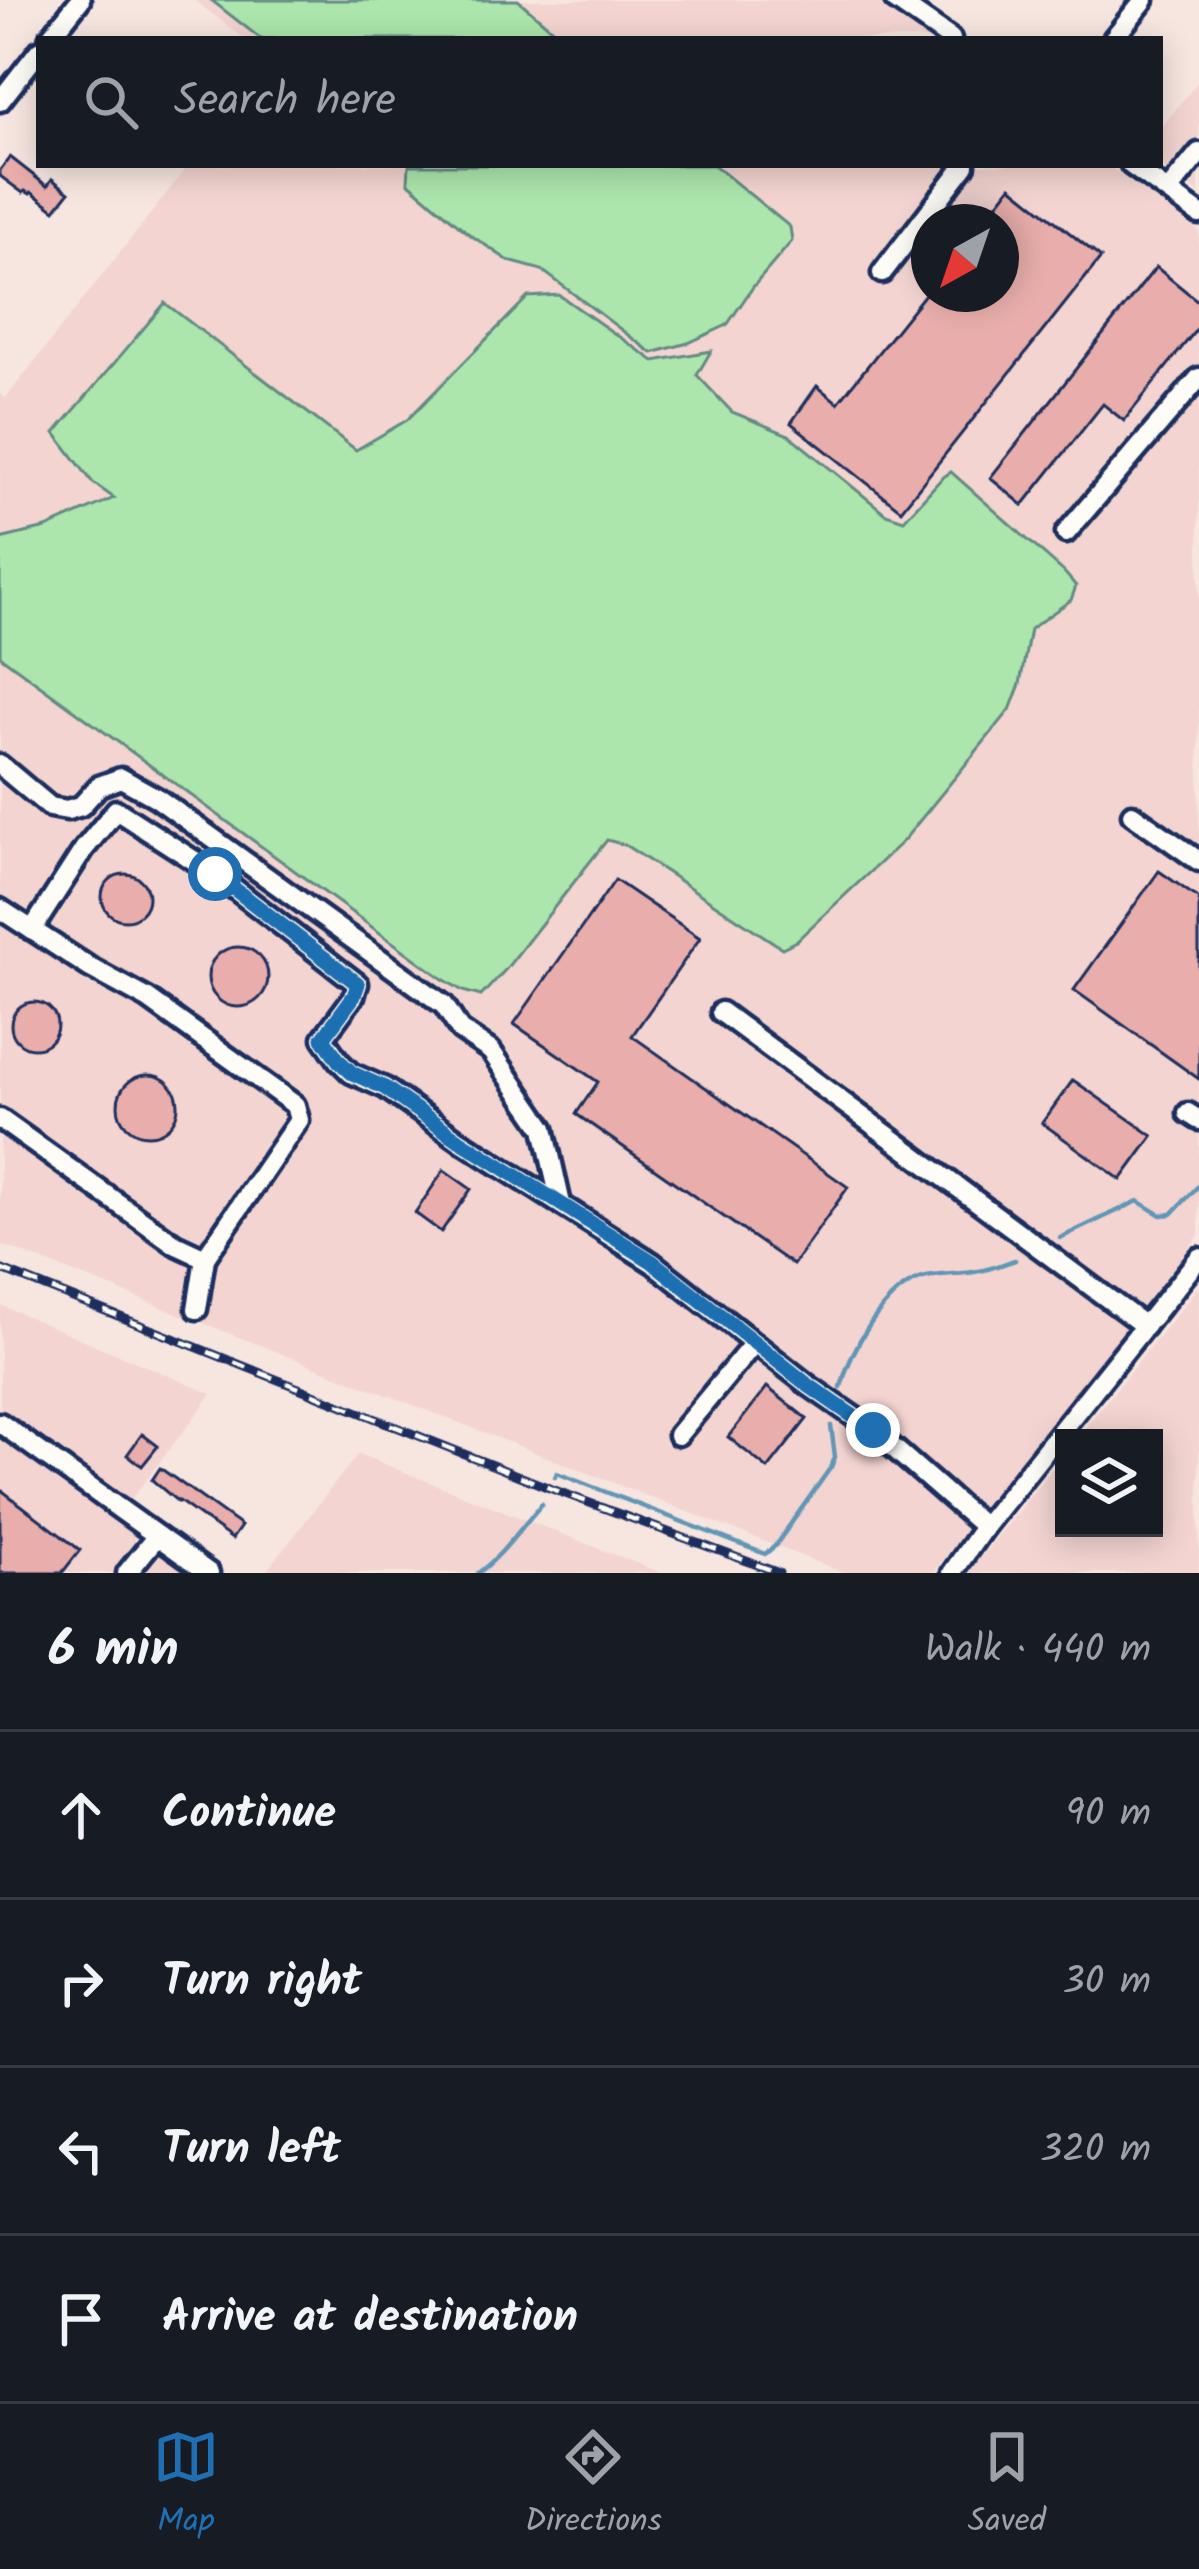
<!DOCTYPE html>
<html lang="en">
<head>
<meta charset="utf-8">
<style>
  :root { --surface:#171b24; --page:#242831; --text:#f1f3f6; --muted:#9ea1a6; --line:#363941; --accent:#1f6fb2 }
  body { margin:0; font-family:Kalam,sans-serif; background:var(--page); color:var(--text) }
  .controls { position:absolute; right:36px; bottom:36px; display:grid; overflow:hidden; border-radius:0px; box-shadow:0 6px 30px #0003 }
  .controls button { width:108px; height:108px; display:grid; place-items:center; padding:0; border:0; border-bottom:3px solid var(--line); background:var(--surface); color:var(--text); font:60px sans-serif }
  .compass { position:absolute; left:911px; top:204px; width:108px; height:108px; border-radius:50%; background:var(--surface); box-shadow:0 6px 30px #0003; rotate:220deg }
  .stop { position:absolute; width:36px; height:36px; margin:-27px; border:9px solid #1f6fb2; border-radius:50%; background:#fff }
  .stop.end { background:#1f6fb2; border-color:#fff; box-shadow:0 3px 12px #0008 }
  .list { margin:0; padding:0; list-style:none }
  h2 { display:flex; justify-content:space-between; align-items:center; height:156px; margin:0; padding:0 48px; font-size:51px }
  h2 small { font-size:39px; font-weight:400; color:var(--muted) }
  .list li { display:grid; grid-template-columns:78px 1fr auto; gap:36px; align-items:center; box-sizing:border-box; height:168px; padding:0 48px; border-top:3px solid var(--line) }
  .list b { display:block; font-size:45px; white-space:nowrap }
  .list em { font-size:39px; font-style:normal; color:var(--muted) }
  .icon { flex:none; width:66px; height:66px; fill:none; stroke:currentColor; stroke-width:2; stroke-linecap:round; stroke-linejoin:round }
  .map { position:relative; flex:none; width:1199px; height:1573px; overflow:hidden }
  .search { position:absolute; background:var(--surface); box-shadow:0 6px 30px #0003; left:36px; right:36px; top:36px; height:132px; display:flex; align-items:center; gap:30px; box-sizing:border-box; padding:0 42px; border-radius:0px; color:var(--muted); font-size:45px }
  .sheet { height:828px; background:var(--surface) }
  nav { display:flex; justify-content:space-around; align-items:center; box-sizing:border-box; height:168px; border-top:3px solid var(--line); background:var(--surface); font-size:33px; color:var(--muted) }
  nav a { display:grid; justify-items:center; gap:6px }
  nav .on { color:var(--accent) }
  .map>svg:first-child { display:block }
</style>
</head>
<body>
<div class="map">
<svg width="1199" height="1573" viewBox="0 0 1199 1573">
  <rect width="100%" height="100%" fill="#f7e5e0"/>
  <filter id="ink" filterUnits="userSpaceOnUse"><feTurbulence type="fractalNoise" baseFrequency=".00833" numOctaves="2"/><feDisplacementMap in="SourceGraphic" scale="24" xChannelSelector="R" yChannelSelector="G"/><feConvolveMatrix kernelMatrix="1 2 1 2 8 2 1 2 1" color-interpolation-filters="sRGB"/></filter>
  <g filter="url(#ink)">
    <!-- built -->
    <g fill="#f3d4d0" fill-rule="evenodd">
      <polygon points="194,0 877,0 932,39 245,39"/>
      <polygon points="1199,80 1199,193 1160,165 1160,129"/>
      <path d="M189 165H1107L1199 231V1235L933 1573H845L0 1244V394L6 398ZM929 222H1001V294H929Z"/>
      <polygon points="1199,1286 1199,1573 968,1573 1064,1454 1064,1528 1154,1528 1154,1438 1077,1438"/>
      <polygon points="0,1305 212,1394 116,1519 191,1573 0,1573"/>
      <polygon points="358,1454 661,1573 265,1573"/>
    </g>
    <!-- green -->
    <g fill="#ace6ac" stroke="#648a85" stroke-width="3">
      <polygon points="211,0 518,0 564,39 261,39"/>
      <polygon points="409,165 714,165 790,227 792,241 753,287 727,325 688,343 652,353 542,270 509,261 469,234 408,182"/>
      <polygon points="559,295 654,361 711,351 697,375 732,412 789,435 886,514 904,520 942,478 951,472 1064,572 1076,586 1071,600 1030,629 1020,684 1010,710 904,840 796,941 782,948 625,845 607,840 506,969 481,996 463,991 443,979 0,656 0,539 46,528 114,498 93,483 55,433 165,303 356,450 407,420 528,297"/>
    </g>
    <g fill="none" stroke-linecap="round" stroke-linejoin="round">
      <!-- stream -->
      <g stroke="#6196b6" stroke-width="4.5">
        <polyline points="1060,1238 1138,1201 1161,1215 1172,1214 1199,1185"/>
        <path d="M841 1387C850 1351 884 1289 923 1278 940 1273 961 1275 979 1271 991 1269 1003 1264 1015 1260"/>
        <polyline points="555,1477 557,1473 765,1554 775,1546 831,1467 835,1457 831,1426"/>
        <path d="M478 1573C503 1555 521 1527 542 1504"/>
      </g>
    </g>
    <!-- building -->
    <g fill="#e9aeab" stroke="#1b2f5e" stroke-width="3">
      <polygon points="10,157 47,186 52,179 69,192 55,210 31,192 30,194 25,191 23,193 0,176 0,170"/>
      <polygon points="1011,186 1101,258 901,510 791,423 817,386 838,403 925,294 1001,294 1001,222 983,222"/>
      <polygon points="1156,267 1199,302 1199,326 1124,421 1103,404 1023,505 990,478"/>
      <polygon points="1159,871 1199,899 1199,1079 1074,990"/>
      <circle cx="125" cy="897" r="23"/>
      <polygon points="615,880 700,938 632,1036 848,1187 793,1265 576,1114 598,1082 514,1024"/>
      <circle cx="238" cy="977" r="30"/>
      <circle cx="34" cy="1025" r="23"/>
      <circle cx="148" cy="1105" r="30"/>
      <polygon points="1073,1080 1153,1136 1121,1180 1042,1123"/>
      <polygon points="444,1170 471,1189 441,1232 415,1213"/>
      <polygon points="767,1387 807,1419 768,1469 728,1437"/>
      <polygon points="142,1434 158,1446 142,1466 127,1455"/>
      <polygon points="160,1468 241,1526 232,1539 179,1501 178,1502 152,1480"/>
      <polygon points="0,1489 80,1550 62,1573 0,1573"/>
    </g>
    <g fill="none" stroke-linecap="round" stroke-linejoin="round">
      <defs>
        <g id="minor">
          <polyline points="895,0 951,39"/>
          <polyline points="49,39 80,0"/>
          <polyline points="1113,39 1144,0"/>
          <polyline points="0,101 39,51"/>
          <polyline points="1131,165 1199,214"/>
          <polyline points="1168,191 1199,153"/>
          <polyline points="882,273 965,165"/>
          <polyline points="1066,533 1199,378"/>
          <polyline points="0,765 50,807 67,810 81,806 99,786 121,778 157,798 444,1005 460,1030 491,1051 544,1128 561,1204"/>
          <polyline points="1132,814 1199,861"/>
          <polyline points="0,909 89,967 148,999 295,1105 299,1120 205,1258"/>
          <polyline points="32,930 84,849 116,810 215,874 358,984 354,996 323,1038 339,1061 351,1073 385,1088 459,1140 653,1263 808,1385 873,1430 984,1527"/>
          <polyline points="721,1012 1145,1326"/>
          <polyline points="1188,1113 1199,1120"/>
          <polyline points="0,1119 175,1244 205,1258 197,1309"/>
          <polyline points="0,1423 209,1573"/>
          <polyline points="678,1435 754,1343"/>
          <polyline points="127,1573 157,1536"/>
          <polyline points="952,1573 984,1527 1199,1258"/>
        </g>
      </defs>
      <!-- minor casing -->
      <use href="#minor" stroke="#1b2f5e" stroke-width="27"/>
      <!-- minor -->
      <use href="#minor" stroke="#fdfcf7" stroke-width="18"/>
      <defs>
        <polyline id="rail" points="0,1269 552,1489 779,1573"/>
      </defs>
      <!-- rail casing -->
      <use href="#rail" stroke="#1b2f5e" stroke-width="9"/>
      <!-- rail -->
      <use href="#rail" stroke="#fdfcf7" stroke-width="4.5" stroke-dasharray="14" stroke-linecap="butt"/>
    </g>
  </g>
  <g fill="none" stroke-linecap="round" stroke-linejoin="round" filter="url(#ink)">
    <!-- route -->
    <polyline stroke="#1f6fb2" stroke-width="15" points="215,874 358,984 354,996 323,1038 339,1061 352,1073 385,1088 459,1140 653,1262 808,1385 873,1430"/>
  </g>
</svg>
<div class="controls">
<button><svg class="icon" aria-label="layers" viewBox="0 0 24 24"><path d="M12 4l9 5-9 5-9-5zM3 14l9 5 9-5"/></svg></button>
</div>
<svg class="compass" viewBox="-18 -18 36 36"><path d="M0-13l5 13h-10z" fill="#e53935"/><path d="M0 13l5-13h-10z" fill="#9ea1a6"/></svg>
<div class="stop" style="left:215px;top:874px"></div>
<div class="stop end" style="left:873px;top:1430px"></div>
<div class="search"><svg class="icon" aria-label="search" viewBox="0 0 24 24"><circle cx="10" cy="10" r="6"/><path d="M15 15l6 6"/></svg>Search here</div>
</div>
<section class="sheet">
<h2>6 min<small>Walk · 440 m</small></h2>
<ul class="list">
<li><svg class="icon" aria-label="ahead" viewBox="0 0 24 24"><path d="M12 20V5M6 11l6-6 6 6"/></svg><div><b>Continue</b></div><em>90 m</em></li>
<li><svg class="icon" aria-label="right" viewBox="0 0 24 24"><path d="M7 20v-9h11M14 6l5 5-5 5"/></svg><div><b>Turn right</b></div><em>30 m</em></li>
<li><svg class="icon" aria-label="left" viewBox="0 0 24 24"><path d="M17 20v-9H6M10 6l-5 5 5 5"/></svg><div><b>Turn left</b></div><em>320 m</em></li>
<li><svg class="icon" aria-label="arrive" viewBox="0 0 24 24"><path d="M6 21V4h12l-3 4 3 4H6"/></svg><div><b>Arrive at destination</b></div></li>
</ul>
</section>
<nav>
<a class="on"><svg class="icon" aria-label="map" viewBox="0 0 24 24"><path d="M3 6l6-2 6 2 6-2v14l-6 2-6-2-6 2zM9 4v14M15 6v14"/></svg>Map</a>
<a><svg class="icon" aria-label="directions" viewBox="0 0 24 24"><path d="M12 3l9 9-9 9-9-9zM9 14v-3h6M13 9l2 2-2 2"/></svg>Directions</a>
<a><svg class="icon" aria-label="saved" viewBox="0 0 24 24"><path d="M7 4h10v16l-5-4-5 4z"/></svg>Saved</a>
</nav>
</body>
</html>
